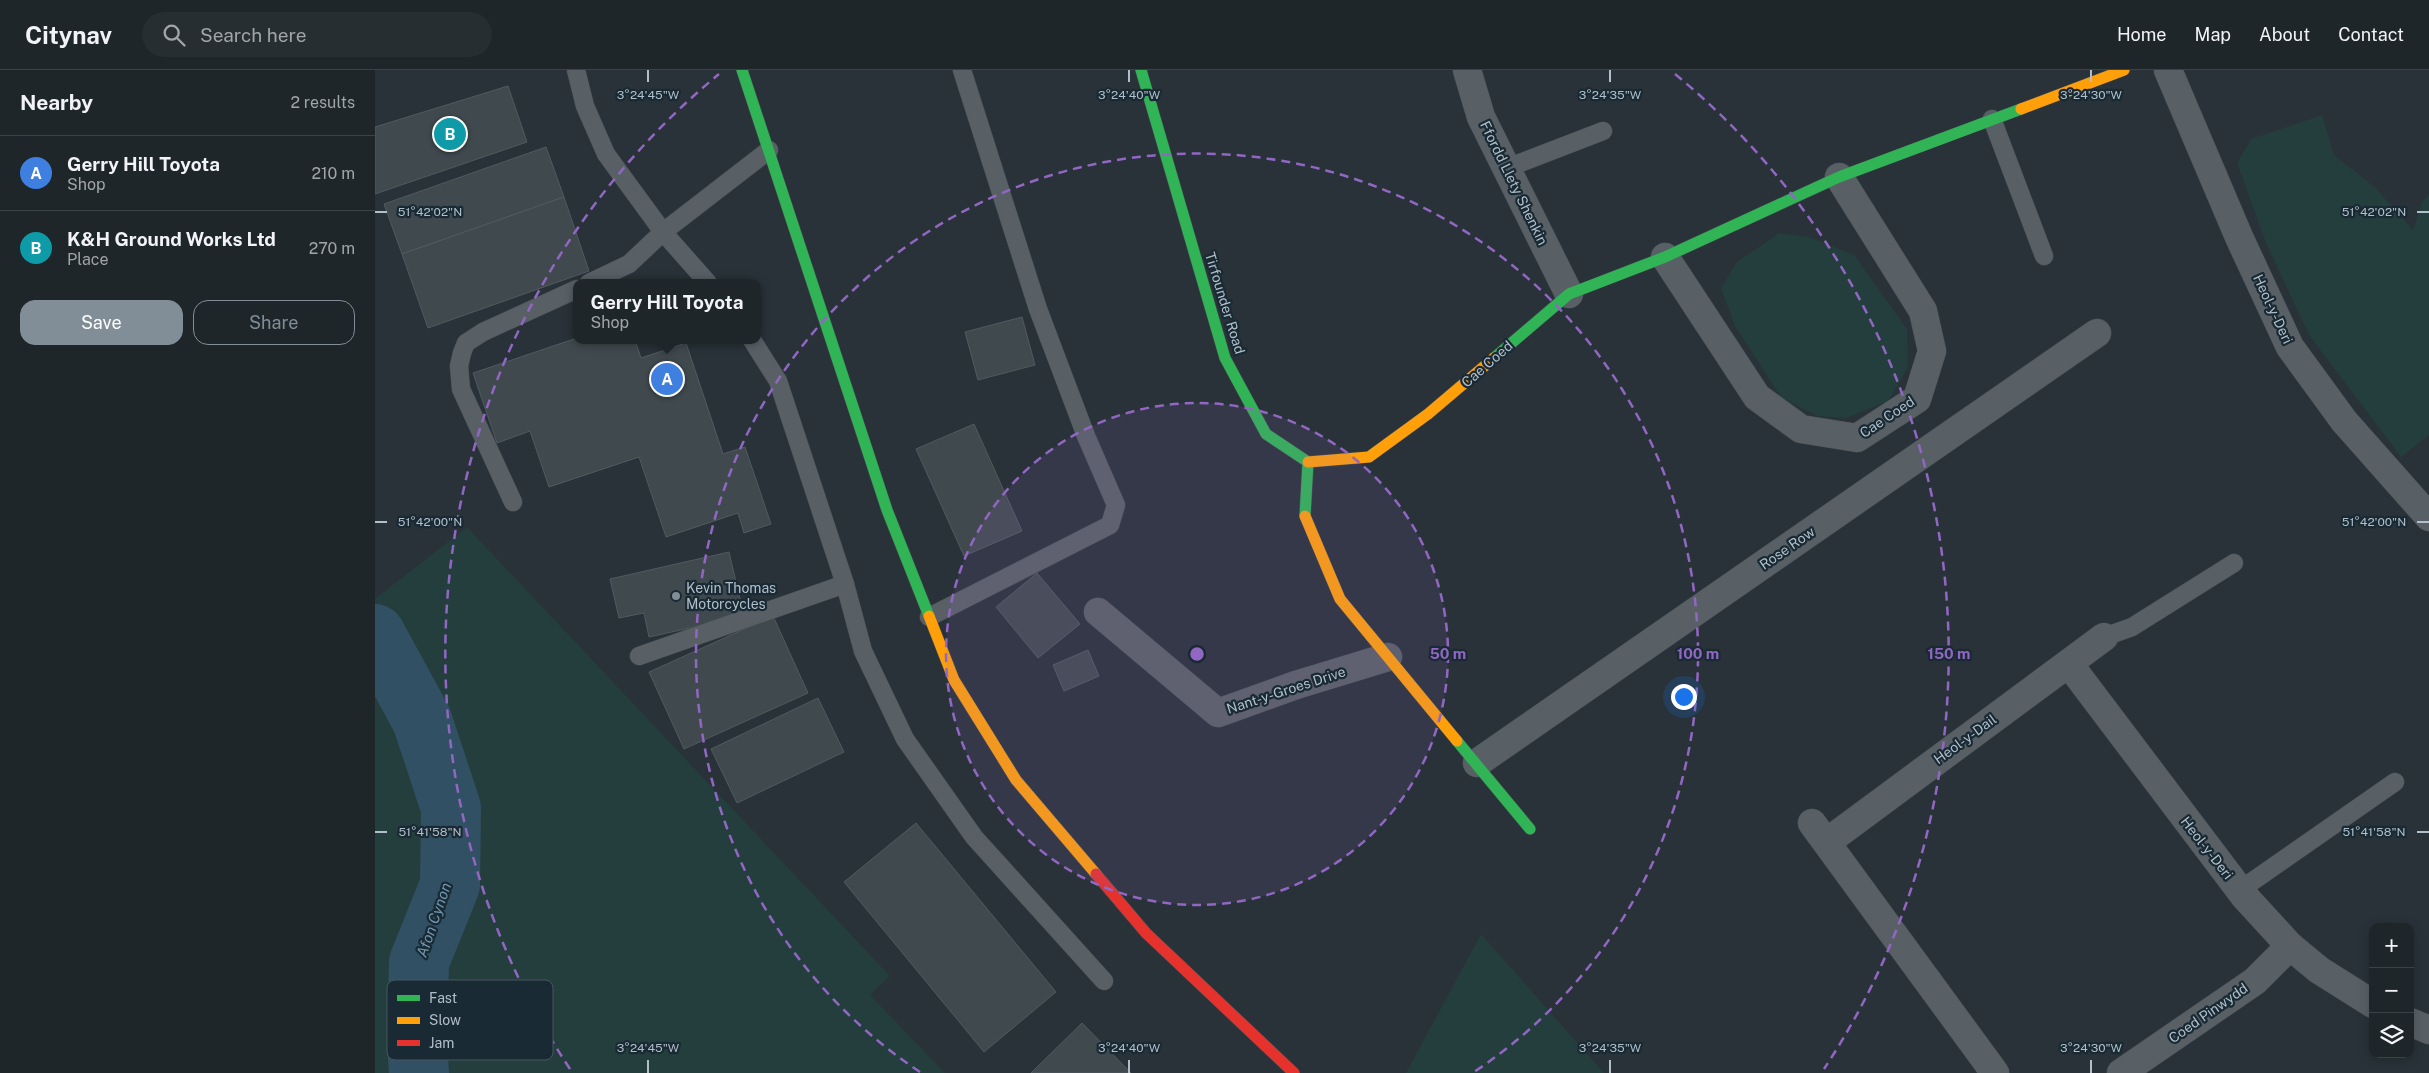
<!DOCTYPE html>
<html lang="en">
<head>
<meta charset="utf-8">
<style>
  :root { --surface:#1e262a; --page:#262e32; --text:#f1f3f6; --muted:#a1a5a8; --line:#3c4347; --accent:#818e97 }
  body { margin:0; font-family:"Public Sans",sans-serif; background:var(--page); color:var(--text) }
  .controls { position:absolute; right:15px; bottom:15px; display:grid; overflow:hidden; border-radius:10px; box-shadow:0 2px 12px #0003 }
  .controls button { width:45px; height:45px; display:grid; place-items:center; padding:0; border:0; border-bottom:1px solid var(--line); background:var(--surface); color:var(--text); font:25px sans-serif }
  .you { position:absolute; left:1308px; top:626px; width:18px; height:18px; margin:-12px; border:4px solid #fff; border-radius:50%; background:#1a73e8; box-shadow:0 0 0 8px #1a73e833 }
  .badge { display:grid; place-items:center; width:32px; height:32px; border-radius:50%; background:var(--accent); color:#fff; font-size:16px; font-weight:700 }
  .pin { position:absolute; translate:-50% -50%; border:2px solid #fff; box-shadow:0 1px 5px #0006 }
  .popup { position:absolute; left:198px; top:209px; width:188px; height:65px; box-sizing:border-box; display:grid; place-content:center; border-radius:10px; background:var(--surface); filter:drop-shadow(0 1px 4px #0005); font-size:16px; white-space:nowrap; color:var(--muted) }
  .popup b { font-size:19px; color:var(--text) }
  .popup::after { content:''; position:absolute; left:50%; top:100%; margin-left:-10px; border:10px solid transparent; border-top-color:var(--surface) }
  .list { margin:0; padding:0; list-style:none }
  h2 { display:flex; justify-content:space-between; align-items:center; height:65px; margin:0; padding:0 20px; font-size:21px }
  h2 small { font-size:16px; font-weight:400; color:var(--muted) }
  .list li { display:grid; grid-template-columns:32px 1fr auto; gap:15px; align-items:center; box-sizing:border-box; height:75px; padding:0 20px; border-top:1px solid var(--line) }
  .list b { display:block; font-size:19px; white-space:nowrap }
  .list p { margin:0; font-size:16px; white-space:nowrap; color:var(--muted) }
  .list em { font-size:16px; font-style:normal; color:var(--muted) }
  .actions { display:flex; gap:10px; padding:15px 20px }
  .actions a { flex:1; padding:11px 0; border:1px solid var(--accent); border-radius:15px; text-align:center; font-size:18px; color:var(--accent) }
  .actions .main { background:var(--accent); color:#fff }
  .icon { flex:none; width:28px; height:28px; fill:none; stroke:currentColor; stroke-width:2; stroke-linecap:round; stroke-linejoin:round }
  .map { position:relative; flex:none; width:2054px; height:1003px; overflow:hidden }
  header { display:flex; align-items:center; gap:30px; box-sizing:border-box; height:70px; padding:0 25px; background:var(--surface); border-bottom:1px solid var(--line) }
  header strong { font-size:24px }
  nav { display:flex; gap:28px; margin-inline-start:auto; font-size:18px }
  .search { width:350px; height:45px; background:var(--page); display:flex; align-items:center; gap:12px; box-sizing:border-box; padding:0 18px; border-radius:28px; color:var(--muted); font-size:19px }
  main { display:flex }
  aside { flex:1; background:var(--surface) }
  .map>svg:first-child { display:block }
</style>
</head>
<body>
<header>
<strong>Citynav</strong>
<div class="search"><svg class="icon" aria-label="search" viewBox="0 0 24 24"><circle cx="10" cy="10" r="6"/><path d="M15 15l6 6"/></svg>Search here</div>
<nav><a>Home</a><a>Map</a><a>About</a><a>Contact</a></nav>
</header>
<main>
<aside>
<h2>Nearby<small>2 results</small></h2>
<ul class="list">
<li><span class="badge" style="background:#3f7fe0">A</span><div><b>Gerry Hill Toyota</b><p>Shop</p></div><em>210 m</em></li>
<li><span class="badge" style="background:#0f9aa8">B</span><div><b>K&amp;H Ground Works Ltd</b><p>Place</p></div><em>270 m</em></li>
</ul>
<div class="actions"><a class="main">Save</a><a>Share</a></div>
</aside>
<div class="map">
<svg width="2054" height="1003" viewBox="0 0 2054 1003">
  <rect width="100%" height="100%" fill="#283238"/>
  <!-- green -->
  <g fill="#243e3d">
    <polygon points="1947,45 1959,85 2001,118 2038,160 2047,132 2054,124 2054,365 2026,387 1934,265 1891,173 1862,93 1876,69"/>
    <polygon points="1404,163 1434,167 1479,185 1532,259 1533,297 1513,331 1471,348 1442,346 1406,327 1360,256 1346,218 1362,192"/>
    <polygon points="92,457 515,906 495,925 570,1003 0,1003 0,529"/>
    <polygon points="1106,864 1229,1003 1031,1003"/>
  </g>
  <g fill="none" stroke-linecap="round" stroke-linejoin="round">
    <!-- river -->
    <polyline stroke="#325064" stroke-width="60" points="0,564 47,650 76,738 75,815 44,892 42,972 44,1003"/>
  </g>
  <!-- building -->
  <g fill="#40494e" stroke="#505a60">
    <polygon points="133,16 152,72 0,124 0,57"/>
    <polygon points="171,77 189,127 27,184 9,134"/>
    <polygon points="189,127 214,201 53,258 27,184"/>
    <polygon points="647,247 660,295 603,310 590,262"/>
    <polygon points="202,268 202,270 260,270 266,288 311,273 348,384 370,377 396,454 369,463 363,443 291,467 264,387 174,417 155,361 122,373 98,303"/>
    <polygon points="599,354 647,461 589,486 541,379"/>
    <polygon points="354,482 369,546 274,567 269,543 244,548 235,509"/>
    <polygon points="662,503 705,554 663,588 621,537"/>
    <polygon points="398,546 433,623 309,679 274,602"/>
    <polygon points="713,580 724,606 689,621 678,595"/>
    <polygon points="443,628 469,682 362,733 336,679"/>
    <polygon points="541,753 681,922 609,982 469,812"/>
    <polygon points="707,953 756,1003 656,1003"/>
  </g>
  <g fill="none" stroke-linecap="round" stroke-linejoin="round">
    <defs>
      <g id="lane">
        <polyline points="201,0 210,36 231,84 288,162 333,213"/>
        <polyline points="1617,49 1669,186"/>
        <polyline points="1132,98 1228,61"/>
        <polyline points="214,213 254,194 288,162 394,80"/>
        <polyline points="377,270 403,311 470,514 488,581 530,669 599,767 729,911"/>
        <polyline points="138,432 86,319 84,296 87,283 91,273 108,262 202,219"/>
        <polyline points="554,547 735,455 741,435 711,366 663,239 587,0"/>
        <polyline points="1729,567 1757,557 1859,493"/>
        <polyline points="264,586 470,514"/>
        <polyline points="1865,820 2020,712"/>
      </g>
      <g id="street">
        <polyline points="1092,0 1106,47 1194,224"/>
        <polyline points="1793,0 1864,167 1915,277 1969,351 2054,447"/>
        <polyline points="1290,187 1382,327 1426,359 1482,368 1542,329 1557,281 1548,241 1464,107"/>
        <polyline points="723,542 843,643 921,615 1013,587"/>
        <polyline points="1694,594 1870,827 1915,876 1944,900 1998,934"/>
        <polyline points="1102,693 1722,263"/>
        <polyline points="1437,753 1620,1003"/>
        <polyline points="1452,772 1729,567"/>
        <polyline points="2035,952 2054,960"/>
        <polyline points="1746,1003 1880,911 1915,876"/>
      </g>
      <g id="fast">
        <polyline points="367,0 512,440 554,546"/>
        <polyline points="766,0 850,288 891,364 933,392 930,446"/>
        <polyline points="1119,288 1194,224 1290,187 1464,107 1646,39"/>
        <polyline points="1082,671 1155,759"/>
      </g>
      <g id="slow">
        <polyline points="1646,39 1749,0"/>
        <polyline points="933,392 994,387 1053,344 1119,288"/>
        <polyline points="930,446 965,529 1082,671"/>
        <polyline points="554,546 579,610 641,710 721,804"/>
      </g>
      <polyline id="jam" points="721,804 771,863 919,1003"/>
    </defs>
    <!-- lane casing -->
    <use href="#lane" stroke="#464e53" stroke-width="19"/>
    <!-- street casing -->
    <use href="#street" stroke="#464e53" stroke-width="29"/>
    <!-- fast casing -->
    <use href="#fast" stroke="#464e53" stroke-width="12"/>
    <!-- slow casing -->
    <use href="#slow" stroke="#464e53" stroke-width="12"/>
    <!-- jam casing -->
    <use href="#jam" stroke="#464e53" stroke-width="12"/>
    <!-- lane -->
    <use href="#lane" stroke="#586066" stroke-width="18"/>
    <!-- street -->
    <use href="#street" stroke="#586066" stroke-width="28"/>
    <!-- fast -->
    <use href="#fast" stroke="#30b455" stroke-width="11"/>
    <!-- slow -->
    <use href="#slow" stroke="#ff9f0a" stroke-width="11"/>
    <!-- jam -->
    <use href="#jam" stroke="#e5322d" stroke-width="11"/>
  </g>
  <!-- ticks -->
  <path fill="none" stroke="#b1bfca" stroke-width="2" d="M273 0V12M754 0V12M1235 0V12M1716 0V12M0 142H12M2042 142H2054M0 452H12M2042 452H2054M0 762H12M2042 762H2054M273 990V1003M754 990V1003M1235 990V1003M1716 990V1003"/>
  <!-- distance rings -->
  <circle cx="822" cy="584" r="251" fill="#9167c3" fill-opacity=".12"/>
  <g fill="none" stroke="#9167c3" stroke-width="2.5" stroke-dasharray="9 6">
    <circle cx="822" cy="584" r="251"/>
    <path d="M545 1002A501 501 0 1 1 1099 1002"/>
    <path d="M195 999A752 752 0 0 1 344 4M1300 4A752 752 0 0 1 1449 999"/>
  </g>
  <!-- markers -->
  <circle fill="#818e97" stroke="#1a2a34" stroke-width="2" cx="301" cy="526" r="5"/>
  <g text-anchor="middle" stroke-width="4.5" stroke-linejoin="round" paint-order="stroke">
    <!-- street labels -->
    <g font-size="14" fill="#b1bfca" stroke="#1a2a34">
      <text transform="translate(1139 113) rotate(64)" y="5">Ffordd Llety Shenkin</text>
      <text transform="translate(850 233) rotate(73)" y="5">Tirfounder Road</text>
      <text transform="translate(1898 239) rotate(65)" y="5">Heol-y-Deri</text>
      <text transform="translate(1112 294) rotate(-41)" y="5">Cae Coed</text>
      <text transform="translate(1512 347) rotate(-34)" y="5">Cae Coed</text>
      <text transform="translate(1412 478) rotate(-35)" y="5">Rose Row</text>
      <text transform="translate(911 620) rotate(-18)" y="5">Nant-y-Groes Drive</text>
      <text transform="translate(1590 669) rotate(-36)" y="5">Heol-y-Dail</text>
      <text transform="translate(1832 778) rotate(52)" y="5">Heol-y-Deri</text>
      <text transform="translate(1833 943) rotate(-35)" y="5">Coed Pinwydd</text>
    </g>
    <!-- poi labels -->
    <g font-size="14" fill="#b1bfca" stroke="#1a2a34" text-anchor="start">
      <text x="311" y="523">Kevin Thomas<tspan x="311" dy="16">Motorcycles</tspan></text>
    </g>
    <!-- water labels -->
    <g font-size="15" font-style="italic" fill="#6e97b1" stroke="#1a2a34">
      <text transform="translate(59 850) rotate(-71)" y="5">Afon Cynon</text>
    </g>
  </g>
  <!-- legend -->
  <rect x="12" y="910" width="166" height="80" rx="8" fill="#1a2a34" stroke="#475761" stroke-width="1"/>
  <rect x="22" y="925" width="23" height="6" fill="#30b455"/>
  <rect x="22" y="947" width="23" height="7" fill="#ff9f0a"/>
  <rect x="22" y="970" width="23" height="6" fill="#e5322d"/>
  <g font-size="14" fill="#b1bfca">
    <text x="54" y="933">Fast</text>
    <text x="54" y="955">Slow</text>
    <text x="54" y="978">Jam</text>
  </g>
  <g font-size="12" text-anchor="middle" fill="#b1bfca" stroke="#1a2a34" stroke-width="4.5" stroke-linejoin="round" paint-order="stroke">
    <text x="273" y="29">3°24'45"W</text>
    <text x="754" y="29">3°24'40"W</text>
    <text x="1235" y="29">3°24'35"W</text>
    <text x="1716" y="29">3°24'30"W</text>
    <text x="55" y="146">51°42'02"N</text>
    <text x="1999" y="146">51°42'02"N</text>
    <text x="55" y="456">51°42'00"N</text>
    <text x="1999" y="456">51°42'00"N</text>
    <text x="55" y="766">51°41'58"N</text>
    <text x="1999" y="766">51°41'58"N</text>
    <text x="273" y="982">3°24'45"W</text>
    <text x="754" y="982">3°24'40"W</text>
    <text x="1235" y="982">3°24'35"W</text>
    <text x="1716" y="982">3°24'30"W</text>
  </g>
  <circle cx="822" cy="584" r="8" fill="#9167c3" stroke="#1a2a34" stroke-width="2.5"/>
  <g font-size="15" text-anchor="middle" font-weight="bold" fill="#9167c3" stroke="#1a2a34" stroke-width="4.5" stroke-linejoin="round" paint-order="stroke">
    <text x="1073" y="589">50 m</text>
    <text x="1323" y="589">100 m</text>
    <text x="1574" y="589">150 m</text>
  </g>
</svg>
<div class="controls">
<button>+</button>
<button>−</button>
<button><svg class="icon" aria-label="layers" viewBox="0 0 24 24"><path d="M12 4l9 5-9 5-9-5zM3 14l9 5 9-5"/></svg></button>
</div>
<div class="you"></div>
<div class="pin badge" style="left:292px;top:309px;background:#3f7fe0">A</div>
<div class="popup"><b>Gerry Hill Toyota</b>Shop</div>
<div class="pin badge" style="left:75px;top:64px;background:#0f9aa8">B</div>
</div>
</main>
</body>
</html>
